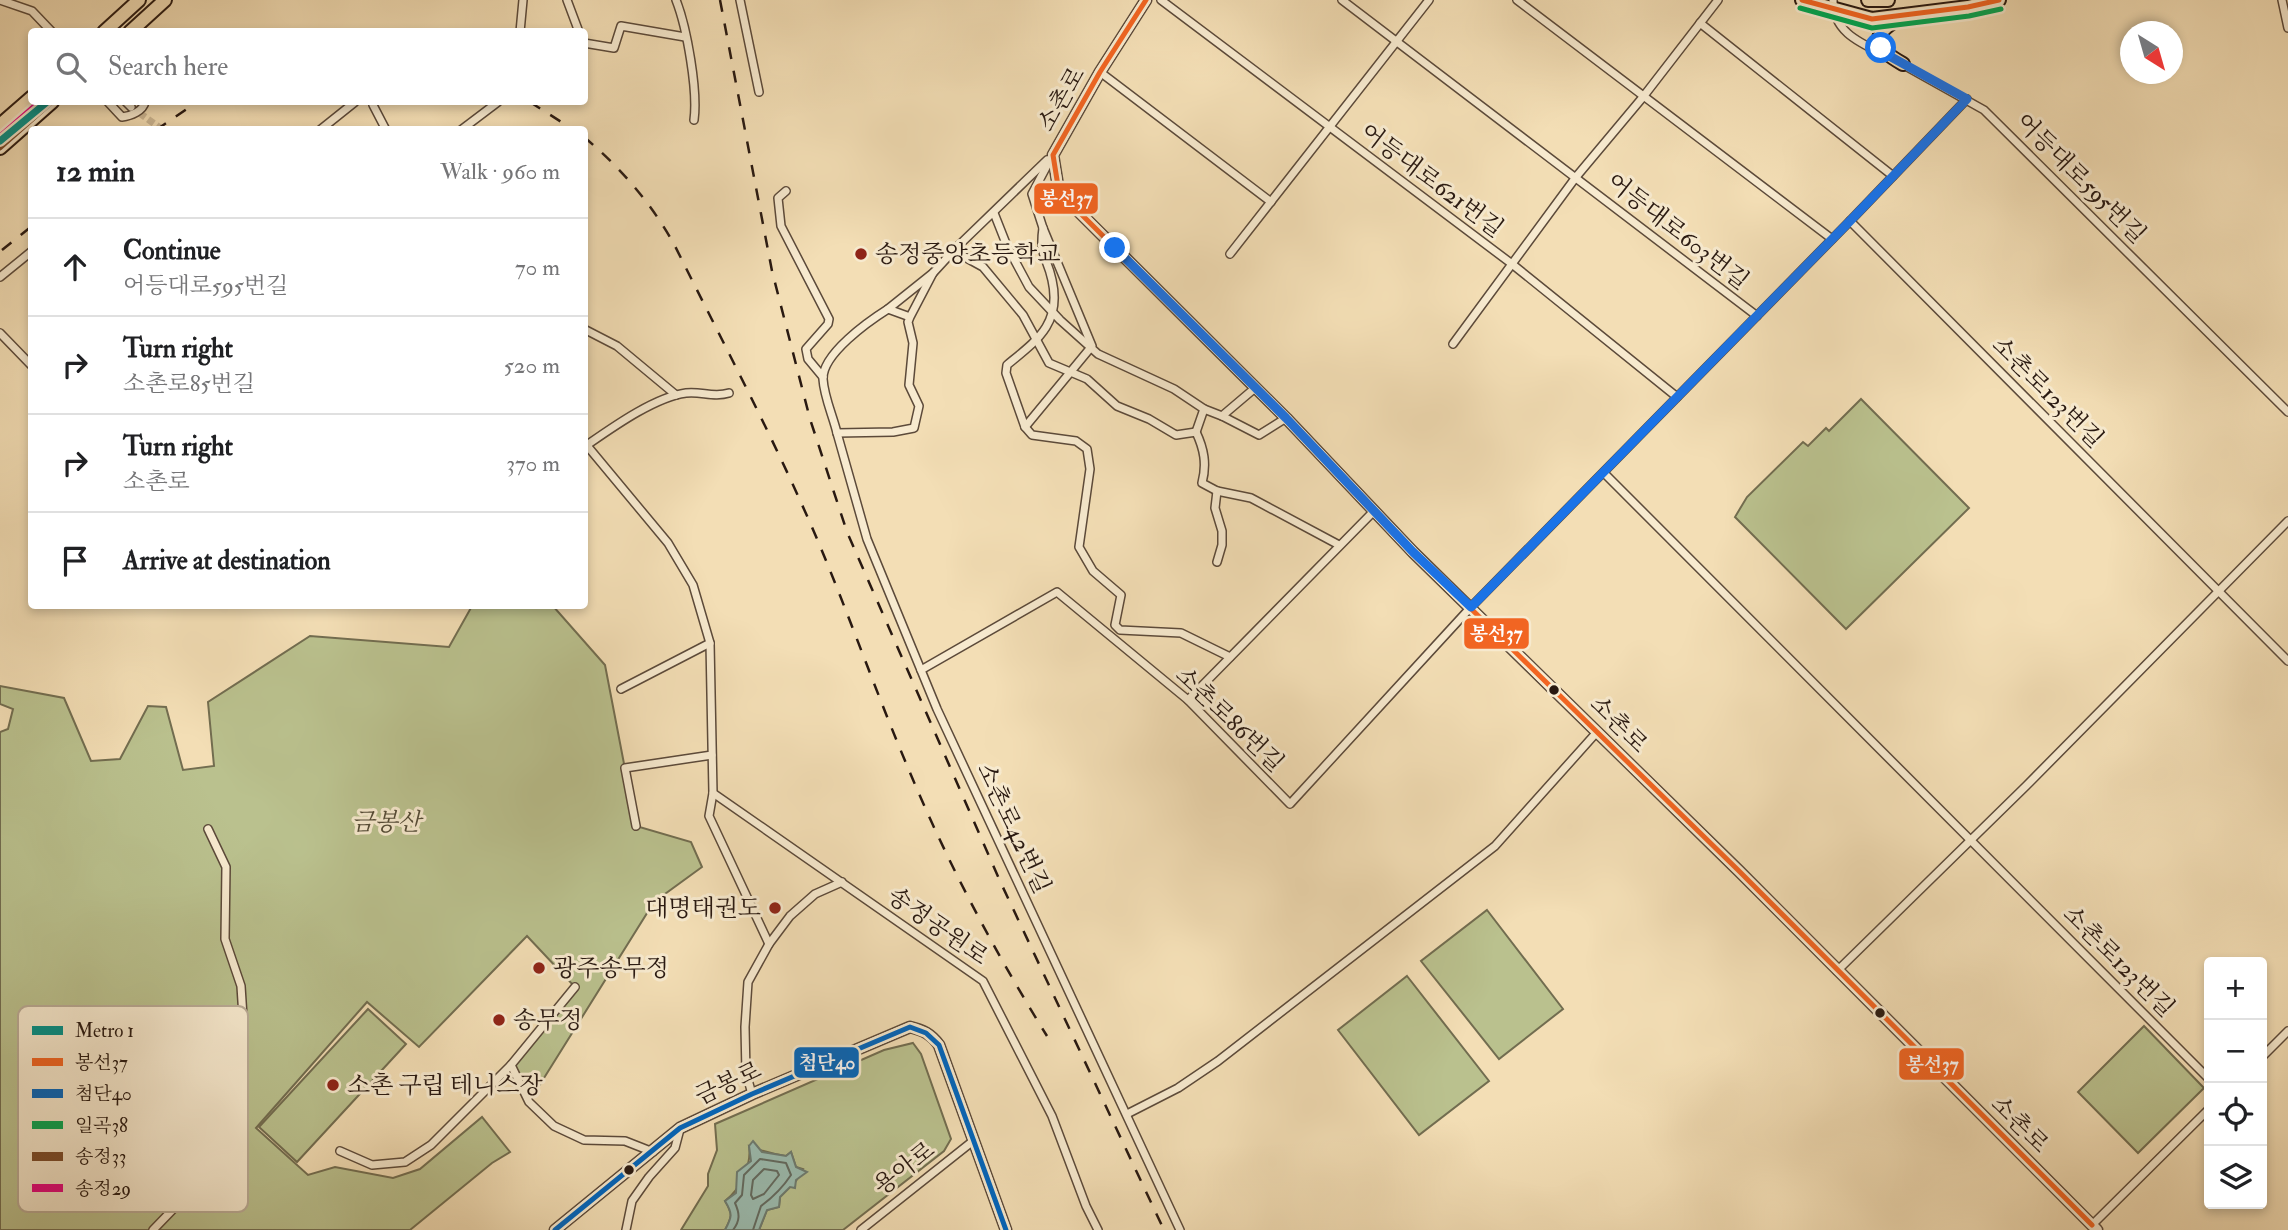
<!DOCTYPE html>
<html lang="en">
<head>
<meta charset="utf-8">
<style>
  :root { --surface:#fff; --page:#f2f2f2; --text:#202124; --muted:#757577; --line:#e0e0e0 }
  body { margin:0; font-family:"IM FELL Double Pica","Noto Serif KR",serif; background:var(--page); color:var(--text) }
  .controls { position:absolute; right:21px; bottom:21px; display:grid; overflow:hidden; border-radius:7px; box-shadow:0 4px 10px #0003 }
  .controls button { width:63px; height:63px; display:grid; place-items:center; padding:0; border:0; border-bottom:2px solid var(--line); background:var(--surface); color:var(--text); font:35px sans-serif }
  .compass { position:absolute; left:2120px; top:21px; width:63px; height:63px; border-radius:50%; background:var(--surface); box-shadow:0 4px 10px #0003; rotate:143deg }
  .stop { position:absolute; width:21px; height:21px; margin:-16px; border:5px solid #1a73e8; border-radius:50%; background:#fff }
  .stop.end { background:#1a73e8; border-color:#fff; box-shadow:0 2px 7px #0008 }
  .list { margin:0; padding:0; list-style:none }
  h2 { display:flex; justify-content:space-between; align-items:center; height:91px; margin:0; padding:0 28px; font-size:30px }
  h2 small { font-size:23px; font-weight:400; color:var(--muted) }
  .list li { display:grid; grid-template-columns:46px 1fr auto; gap:21px; align-items:center; box-sizing:border-box; height:98px; padding:0 28px; border-top:2px solid var(--line) }
  .list b { display:block; font-size:26px; white-space:nowrap }
  .list p { margin:0; font-size:23px; white-space:nowrap; color:var(--muted) }
  .list em { font-size:23px; font-style:normal; color:var(--muted) }
  .icon { flex:none; width:38px; height:38px; fill:none; stroke:currentColor; stroke-width:2; stroke-linecap:round; stroke-linejoin:round }
  .map { position:relative; flex:none; width:2288px; height:1230px; overflow:hidden }
  .search { position:absolute; background:var(--surface); box-shadow:0 4px 10px #0003; left:28px; top:28px; width:560px; height:77px; display:flex; align-items:center; gap:18px; box-sizing:border-box; padding:0 24px; border-radius:7px; color:var(--muted); font-size:26px }
  .panel { position:absolute; background:var(--surface); box-shadow:0 4px 10px #0003; left:28px; top:126px; width:560px; height:483px; border-radius:7px }
  .map>svg:first-child { display:block }
</style>
</head>
<body>
<div class="map">
<svg width="2288" height="1230" viewBox="0 0 2288 1230">
  <rect width="100%" height="100%" fill="#f3deb5"/>
  <filter id="stains"><feTurbulence type="fractalNoise" baseFrequency=".00286" numOctaves="4"/><feColorMatrix values="0 0 0 0 .2 0 0 0 0 .09 0 0 0 0 .02 0 0 0 .5 -.17"/></filter>
  <radialGradient id="worn" r=".72"><stop offset=".6" stop-color="#630" stop-opacity="0"/><stop offset="1" stop-color="#630" stop-opacity=".3"/></radialGradient>
  <!-- green -->
  <g fill="#bac18e" stroke="#726d50" stroke-width="2">
    <polygon points="1861,399 1969,508 1846,629 1735,517 1747,497 1803,442 1808,446 1826,428 1829,431"/>
    <polygon points="472,606 553,606 605,665 636,826 691,842 702,867 654,902 529,1102 511,1065 575,987 527,936 419,1047 367,1002 256,1128 308,1175 335,1167 393,1178 420,1169 482,1117 510,1152 492,1163 410,1230 0,1230 0,732 8,729 13,709 0,704 0,686 64,698 91,761 120,759 148,706 166,707 183,770 214,766 208,702 310,636 449,647"/>
    <polygon points="1487,910 1563,1009 1499,1059 1421,961"/>
    <polygon points="1407,976 1489,1081 1419,1135 1338,1030"/>
    <polygon points="368,1009 406,1044 297,1162 259,1127"/>
    <polygon points="2144,1026 2204,1088 2138,1153 2078,1092"/>
    <path d="M913 1043 921 1054 951 1139 944 1151 843 1230H759L767 1210 779 1207 780 1197 796 1181 803 1169 796 1167 791 1152 786 1156C773 1154 761 1151 749 1146 752 1165 740 1190 725 1201 733 1214 732 1217 725 1230H681L708 1186V1174L717 1150 715 1124 884 1050Z"/>
  </g>
  <!-- water -->
  <path fill="#9bbcb0" stroke="#6d7b70" stroke-width="2" d="M753 1141 762 1152 786 1156 791 1152 796 1167 807 1172 796 1180 795 1188 790 1187 780 1197 779 1207 767 1210 759 1230H725C732 1217 733 1214 725 1201L736 1193 737 1172 751 1161 749 1146Z"/>
  <g fill="none" stroke-linecap="round" stroke-linejoin="round">
    <!-- shore -->
    <g stroke="#626a60" stroke-width="2">
      <polygon points="764,1169 777,1171 779,1175 764,1194 753,1199 751,1195 753,1180"/>
      <path d="M733 1230C740 1221 740 1214 735 1203L742 1195 744 1175 760 1159 786 1163 791 1175C783 1187 772 1198 761 1206L753 1230"/>
    </g>
    <!-- minor-tunnel -->
    <polyline stroke="#cbb794" stroke-width="7" stroke-dasharray="7 3.5" stroke-linecap="butt" points="131,107 163,130"/>
    <defs>
      <g id="minor">
        <polyline points="0,0 32,11 52,32"/>
        <polyline points="567,0 579,32"/>
        <path d="M676 0C687 28 698 91 694 120"/>
        <polyline points="740,0 759,92"/>
        <polyline points="1161,0 1512,264 1677,397"/>
        <polyline points="1342,0 1757,316"/>
        <polyline points="1517,0 1832,239"/>
        <path d="M1833 0C1833 31 1858 42 1883 54"/>
        <polyline points="2282,0 2288,28"/>
        <polyline points="1700,23 1893,176"/>
        <polyline points="520,32 523,0"/>
        <polyline points="584,43 614,48 621,26 685,37"/>
        <polyline points="1900,63 1984,110 2288,412"/>
        <polyline points="1100,72 1271,202"/>
        <path d="M108 102 122 117C131 116 143 111 145 102"/>
        <polyline points="126,102 131,107"/>
        <polyline points="373,105 386,130"/>
        <polyline points="320,130 355,102"/>
        <polyline points="461,130 498,102"/>
        <polyline points="786,191 778,198 781,226 829,319 828,324 806,349 808,359 823,377"/>
        <polyline points="994,213 1007,246 1029,287 1060,320 1098,354 1174,389 1204,409"/>
        <polyline points="1850,221 2288,661"/>
        <path d="M1043 228C1039 257 1047 256 1052 280 1062 324 1036 341 1007 365L1006 373 1025 427 1032 435 1076 441 1087 449 1090 469 1079 547 1093 571 1121 595 1115 625 1120 630 1181 633 1230 657"/>
        <path d="M954 251 983 267 1023 315 1049 363 1087 379 1117 406 1149 419 1176 435 1196 432C1204 449 1207 464 1202 483L1217 491 1251 498 1339 545"/>
        <polyline points="1230,254 1429,0"/>
        <polyline points="0,277 32,251"/>
        <polyline points="888,309 933,273 956,248 1047,160"/>
        <path d="M910 317 908 322 913 343 909 385 919 406 914 428 893 432 837 433C833 416 824 397 823 379 822 354 869 321 888 309L910 317 933 273"/>
        <polyline points="584,329 617,346 676,395"/>
        <polyline points="0,333 32,366"/>
        <polyline points="1453,344 1576,177 1643,97 1718,0"/>
        <polyline points="1222,416 1259,435 1286,418"/>
        <polyline points="1025,427 1092,346 1043,228 1032,194 1052,156"/>
        <polyline points="1196,432 1204,409 1222,416 1255,388"/>
        <polyline points="837,433 867,539 937,709 1180,1230"/>
        <polyline points="584,442 668,543 693,585 710,643 713,793 983,981 1052,1116 1086,1206 1098,1230"/>
        <path d="M587 445C613 427 655 397 686 393 701 391 714 398 729 393"/>
        <polyline points="1604,473 2209,1079"/>
        <polyline points="1217,562 1222,545 1222,531 1215,508 1217,491"/>
        <polyline points="921,670 1057,592 1188,700 1290,804 1471,607 1850,221 1967,99"/>
        <polyline points="621,689 710,643"/>
        <polyline points="1188,700 1374,511"/>
        <polyline points="713,793 709,816 769,944"/>
        <polyline points="636,826 625,768 712,755"/>
        <polyline points="1837,971 2026,786 2288,521"/>
        <polyline points="2262,1057 2288,1031"/>
        <polyline points="511,1065 529,1102 554,1126 584,1140 625,1141 653,1152"/>
        <polyline points="752,1094 746,1073 745,1027 748,982 769,944 790,916 815,894 842,882"/>
        <polyline points="1127,1114 1178,1088 1218,1061 1495,846 1597,732"/>
        <polyline points="340,1151 372,1165 405,1162 431,1145 511,1065 575,987"/>
        <polyline points="2092,1225 2209,1109"/>
        <polyline points="153,1230 182,1200 216,1148 240,1084 243,1017 241,986 225,939 226,867 208,829"/>
        <polyline points="626,1230 632,1201 649,1177 675,1148 680,1129"/>
        <polyline points="861,1230 973,1141"/>
      </g>
      <g id="tertiary">
        <polyline points="1146,0 1100,72 1053,155 1058,186 1067,200 1286,418 1413,552 1739,871 2097,1230"/>
        <path d="M555 1230 680 1128 752 1094 910 1027C923 1030 931 1034 939 1045L1006 1230"/>
      </g>
      <g id="primary">
        <polyline points="1802,0 1872,19 1968,7 1999,0"/>
        <polyline points="1868,0 1888,0"/>
        <path d="M1902 17C1869 35 1873 47 1903 64"/>
        <polyline points="104,32 139,0"/>
        <polyline points="130,32 165,0"/>
        <polyline points="0,125 32,97"/>
        <polyline points="0,148 52,102"/>
      </g>
    </defs>
    <!-- minor casing -->
    <use href="#minor" stroke="#5c4a3a" stroke-width="10"/>
    <!-- tertiary casing -->
    <use href="#tertiary" stroke="#5c4a3a" stroke-width="13"/>
    <!-- primary casing -->
    <use href="#primary" stroke="#291911" stroke-width="16"/>
    <!-- minor -->
    <use href="#minor" stroke="#f7eacf" stroke-width="7"/>
    <!-- tertiary -->
    <use href="#tertiary" stroke="#f7eacf" stroke-width="10"/>
    <!-- primary -->
    <use href="#primary" stroke="#f3deb5" stroke-width="12"/>
    <!-- rail -->
    <g stroke="#291911" stroke-width="2.5" stroke-dasharray="12 12" stroke-linecap="butt">
      <polyline points="720,0 772,271 810,419 847,532 1000,881 1164,1230"/>
      <polyline points="530,102 574,130"/>
      <polyline points="156,130 197,102"/>
      <path d="M584 137C621 168 652 204 675 246 724 345 777 444 820 546 850 618 876 692 906 763 945 858 993 949 1047 1036"/>
      <polyline points="2,250 32,226"/>
    </g>
    <defs>
      <g id="bus-1">
        <polyline points="1146,0 1100,72 1053,155 1058,186 1067,200 1286,418 1413,552 1739,871 2092,1225"/>
        <polyline points="1802,0 1872,19 1968,7 1999,0"/>
      </g>
      <polyline id="bus-2" points="555,1230 680,1128 752,1094 910,1027 926,1033 939,1045 1006,1230"/>
      <polyline id="bus-3" points="1800,8 1872,28 1969,16 2001,9"/>
      <polyline id="bus-4" points="0,148 52,102"/>
      <polyline id="bus-5" points="0,136 39,102"/>
    </defs>
    <!-- bus-1 casing -->
    <use href="#bus-1" stroke="#f7eacf" stroke-width="10"/>
    <!-- bus-2 casing -->
    <use href="#bus-2" stroke="#f7eacf" stroke-width="10"/>
    <!-- bus-3 casing -->
    <use href="#bus-3" stroke="#f7eacf" stroke-width="10"/>
    <!-- bus-4 casing -->
    <use href="#bus-4" stroke="#f7eacf" stroke-width="10"/>
    <!-- bus-5 casing -->
    <use href="#bus-5" stroke="#f7eacf" stroke-width="10"/>
    <!-- bus-1 -->
    <use href="#bus-1" stroke="#f26522" stroke-width="5"/>
    <!-- bus-2 -->
    <use href="#bus-2" stroke="#0065bd" stroke-width="5"/>
    <!-- bus-3 -->
    <use href="#bus-3" stroke="#00a651" stroke-width="5"/>
    <!-- bus-4 -->
    <use href="#bus-4" stroke="#7a4b2a" stroke-width="5"/>
    <!-- bus-5 -->
    <use href="#bus-5" stroke="#e5007d" stroke-width="5"/>
    <defs>
      <polyline id="metro-1" points="0,141 47,102"/>
    </defs>
    <!-- metro-1 casing -->
    <use href="#metro-1" stroke="#f7eacf" stroke-width="12"/>
    <!-- metro-1 -->
    <use href="#metro-1" stroke="#009088" stroke-width="7"/>
  </g>
  <g fill="none" stroke-linecap="round" stroke-linejoin="round">
    <!-- route -->
    <polyline stroke="#1a73e8" stroke-width="9" points="1115,248 1286,418 1413,552 1471,607 1850,221 1967,99 1884,53 1881,48"/>
  </g>
  <!-- markers -->
  <g fill="#8f2418" stroke="#f7eacf" stroke-width="2.5">
    <circle cx="861" cy="254" r="7"/>
    <circle cx="775" cy="908" r="7"/>
    <circle cx="539" cy="968" r="7"/>
    <circle cx="499" cy="1020" r="7"/>
    <circle cx="333" cy="1085" r="7"/>
  </g>
  <g fill="#291911" stroke="#f7eacf" stroke-width="2.5">
    <circle cx="1554" cy="690" r="6"/>
    <circle cx="1880" cy="1013" r="6"/>
    <circle cx="629" cy="1170" r="6"/>
  </g>
  <g text-anchor="middle" stroke-width="6" stroke-linejoin="round" paint-order="stroke">
    <!-- street labels -->
    <g font-size="24" fill="#291911" stroke="#f7eacf">
      <text transform="translate(1061 99) rotate(-60)" y="8">소촌로</text>
      <text transform="translate(2081 178) rotate(45)" y="8">어등대로595번길</text>
      <text transform="translate(1432 180) rotate(37)" y="8">어등대로621번길</text>
      <text transform="translate(1678 231) rotate(38)" y="8">어등대로603번길</text>
      <text transform="translate(2048 392) rotate(45)" y="8">소촌로123번길</text>
      <text transform="translate(1230 719) rotate(44)" y="8">소촌로86번길</text>
      <text transform="translate(1619 724) rotate(45)" y="8">소촌로</text>
      <text transform="translate(1014 828) rotate(65)" y="8">소촌로42번길</text>
      <text transform="translate(938 926) rotate(35)" y="8">송정공원로</text>
      <text transform="translate(2119 961) rotate(45)" y="8">소촌로123번길</text>
      <text transform="translate(728 1083) rotate(-25)" y="8">금봉로</text>
      <text transform="translate(2020 1124) rotate(45)" y="8">소촌로</text>
      <text transform="translate(904 1168) rotate(-38)" y="8">용아로</text>
    </g>
    <!-- poi labels -->
    <g font-size="24" fill="#291911" stroke="#f7eacf" text-anchor="start">
      <text x="875" y="262">송정중앙초등학교</text>
      <text x="761" y="916" text-anchor="end">대명태권도</text>
      <text x="553" y="976">광주송무정</text>
      <text x="513" y="1028">송무정</text>
      <text x="347" y="1093">소촌 구립 테니스장</text>
    </g>
    <!-- park labels -->
    <g font-size="24" font-style="italic" fill="#544b36" stroke="#f7eacf">
      <text x="386" y="830">금봉산</text>
    </g>
  </g>
  <!-- legend -->
  <rect x="18" y="1006" width="230" height="206" rx="10" fill="#f7eacf" stroke="#b9ab96" stroke-width="2"/>
  <rect x="32" y="1026" width="31" height="9" fill="#009088"/>
  <rect x="32" y="1058" width="31" height="8" fill="#f26522"/>
  <rect x="32" y="1089" width="31" height="9" fill="#0065bd"/>
  <rect x="32" y="1121" width="31" height="8" fill="#00a651"/>
  <rect x="32" y="1152" width="31" height="9" fill="#7a4b2a"/>
  <rect x="32" y="1184" width="31" height="8" fill="#e5007d"/>
  <g font-size="19" fill="#291911">
    <text x="75" y="1037">Metro 1</text>
    <text x="75" y="1069">봉선37</text>
    <text x="75" y="1100">첨단40</text>
    <text x="75" y="1132">일곡38</text>
    <text x="75" y="1163">송정33</text>
    <text x="75" y="1195">송정29</text>
  </g>
  <g stroke="#f7eacf" stroke-width="2.5">
    <rect x="1033" y="182" width="66" height="33" rx="7" fill="#f26522"/>
    <rect x="1463" y="617" width="67" height="33" rx="7" fill="#f26522"/>
    <rect x="793" y="1046" width="67" height="33" rx="7" fill="#0065bd"/>
    <rect x="1898" y="1047" width="67" height="34" rx="7" fill="#f26522"/>
  </g>
  <g font-size="19" text-anchor="middle" font-weight="bold" fill="#fff">
    <text x="1066" y="205">봉선37</text>
    <text x="1496" y="640">봉선37</text>
    <text x="827" y="1069">첨단40</text>
    <text x="1932" y="1071">봉선37</text>
  </g>
  <rect width="100%" height="100%" filter="url(#stains)"/>
  <rect width="100%" height="100%" fill="url(#worn)"/>
</svg>
<div class="controls">
<button>+</button>
<button>−</button>
<button><svg class="icon" aria-label="locate" viewBox="0 0 24 24"><circle cx="12" cy="12" r="6"/><path d="M12 2v4M12 18v4M2 12h4M18 12h4"/></svg></button>
<button><svg class="icon" aria-label="layers" viewBox="0 0 24 24"><path d="M12 4l9 5-9 5-9-5zM3 14l9 5 9-5"/></svg></button>
</div>
<svg class="compass" viewBox="-18 -18 36 36"><path d="M0-13l5 13h-10z" fill="#e53935"/><path d="M0 13l5-13h-10z" fill="#757577"/></svg>
<div class="stop" style="left:1881px;top:48px"></div>
<div class="stop end" style="left:1115px;top:248px"></div>
<div class="search"><svg class="icon" aria-label="search" viewBox="0 0 24 24"><circle cx="10" cy="10" r="6"/><path d="M15 15l6 6"/></svg>Search here</div>
<section class="panel">
<h2>12 min<small>Walk · 960 m</small></h2>
<ul class="list">
<li><svg class="icon" aria-label="ahead" viewBox="0 0 24 24"><path d="M12 20V5M6 11l6-6 6 6"/></svg><div><b>Continue</b><p>어등대로595번길</p></div><em>70 m</em></li>
<li><svg class="icon" aria-label="right" viewBox="0 0 24 24"><path d="M7 20v-9h11M14 6l5 5-5 5"/></svg><div><b>Turn right</b><p>소촌로85번길</p></div><em>520 m</em></li>
<li><svg class="icon" aria-label="right" viewBox="0 0 24 24"><path d="M7 20v-9h11M14 6l5 5-5 5"/></svg><div><b>Turn right</b><p>소촌로</p></div><em>370 m</em></li>
<li><svg class="icon" aria-label="arrive" viewBox="0 0 24 24"><path d="M6 21V4h12l-3 4 3 4H6"/></svg><div><b>Arrive at destination</b></div></li>
</ul>
</section>
</div>
</body>
</html>
